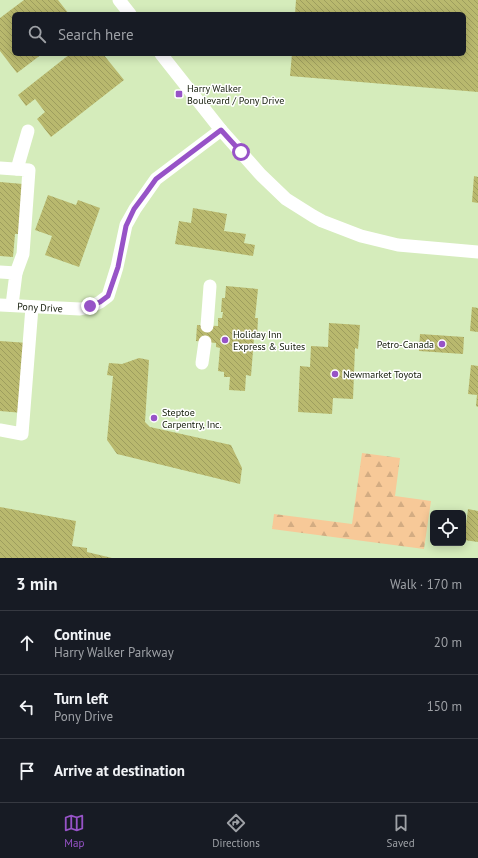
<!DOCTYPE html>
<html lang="en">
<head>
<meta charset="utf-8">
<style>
  :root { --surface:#171b24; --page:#20242c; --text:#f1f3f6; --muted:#9ea1a6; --line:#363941; --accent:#9753c7 }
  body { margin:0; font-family:"PT Sans",sans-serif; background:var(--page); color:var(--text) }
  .controls { position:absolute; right:12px; bottom:12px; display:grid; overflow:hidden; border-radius:6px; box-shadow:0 2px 10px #0003 }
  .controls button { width:36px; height:36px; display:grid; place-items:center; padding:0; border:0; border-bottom:1px solid var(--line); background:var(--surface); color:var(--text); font:20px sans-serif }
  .stop { position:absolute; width:12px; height:12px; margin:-9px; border:3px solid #9753c7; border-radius:50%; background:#fff }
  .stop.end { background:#9753c7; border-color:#fff; box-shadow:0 1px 4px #0008 }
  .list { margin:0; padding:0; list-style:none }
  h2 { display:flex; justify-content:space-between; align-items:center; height:52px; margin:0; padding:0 16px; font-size:17px }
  h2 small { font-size:13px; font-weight:400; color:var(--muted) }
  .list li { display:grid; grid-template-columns:26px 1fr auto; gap:12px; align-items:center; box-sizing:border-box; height:64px; padding:0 16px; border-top:1px solid var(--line) }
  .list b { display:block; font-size:15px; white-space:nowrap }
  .list p { margin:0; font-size:13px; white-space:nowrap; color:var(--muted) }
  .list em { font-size:13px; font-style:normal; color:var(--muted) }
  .icon { flex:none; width:22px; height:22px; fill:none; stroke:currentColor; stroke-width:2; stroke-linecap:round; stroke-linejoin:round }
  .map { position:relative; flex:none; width:478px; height:558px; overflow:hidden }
  .search { position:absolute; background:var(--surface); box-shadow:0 2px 10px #0003; left:12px; right:12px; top:12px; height:44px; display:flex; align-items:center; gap:10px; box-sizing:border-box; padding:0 14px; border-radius:6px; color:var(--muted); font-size:15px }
  .sheet { height:244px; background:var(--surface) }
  nav { display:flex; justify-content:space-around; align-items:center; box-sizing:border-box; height:56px; border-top:1px solid var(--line); background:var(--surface); font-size:11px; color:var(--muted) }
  nav a { display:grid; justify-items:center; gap:2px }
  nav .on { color:var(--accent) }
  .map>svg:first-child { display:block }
</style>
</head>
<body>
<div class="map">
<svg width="478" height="558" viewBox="0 0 478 558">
  <defs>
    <pattern id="forest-firs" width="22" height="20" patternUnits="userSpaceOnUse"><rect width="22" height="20" fill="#f7c998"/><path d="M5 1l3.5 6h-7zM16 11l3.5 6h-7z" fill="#d3ac82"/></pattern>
    <pattern id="building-back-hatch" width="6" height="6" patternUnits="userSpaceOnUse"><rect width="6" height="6" fill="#b9b96e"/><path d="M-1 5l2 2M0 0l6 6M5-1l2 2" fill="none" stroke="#9e9e5e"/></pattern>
  </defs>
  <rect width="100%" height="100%" fill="#d5ecbb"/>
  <!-- forest -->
  <polygon fill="url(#forest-firs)" points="362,453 400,458 395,496 431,501 424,549 272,529 274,514 352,524"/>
  <!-- building -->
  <g fill="url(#building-back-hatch)">
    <polygon points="24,0 58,0 69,14 14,14 14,54 42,54 17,73 0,51 0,18"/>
    <polygon points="296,0 478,0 478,92 290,76 292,54 464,54 464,14 295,14"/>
    <polygon points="70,54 103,54 124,80 51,137 37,119 45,112 35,99 26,106 18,95"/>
    <polygon points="474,176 478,177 478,203 472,202"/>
    <polygon points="0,182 23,184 19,234 15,234 13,257 0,256"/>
    <polygon points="48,195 76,205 78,200 100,208 79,267 45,255 52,236 35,230"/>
    <polygon points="193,208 227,214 224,231 246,234 244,243 255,245 253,256 175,244 179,221 191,223"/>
    <polygon points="226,286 258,289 255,318 258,318 257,338 254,338 251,376 246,375 245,391 229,390 230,377 224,377 224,372 218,371 220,348 216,347 216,343 196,341 197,325 218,326 218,318 222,318 223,312 221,312 222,298 225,298"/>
    <polygon points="472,307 478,308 478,332 470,331"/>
    <polygon points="329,323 360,325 358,349 355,348 353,399 333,398 332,414 298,412 300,366 310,367 311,346 328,347"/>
    <polygon points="420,334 464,337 463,354 419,351"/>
    <polygon points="0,341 28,343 23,413 0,411"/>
    <polygon points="139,358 149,360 145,422 150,427 231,445 242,468 240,484 117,454 107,440 113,376 107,375 109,363 122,364"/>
    <polygon points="471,365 478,366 478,407 476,406 477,395 468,394"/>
    <polygon points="0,507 76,521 72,546 87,548 87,552 112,558 0,558"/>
    <polygon points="468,509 478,511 478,542 464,540"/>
  </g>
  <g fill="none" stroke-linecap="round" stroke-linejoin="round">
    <!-- minor -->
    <g stroke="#fff" stroke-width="13">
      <polyline points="119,0 130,14"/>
      <polyline points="161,54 221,130 261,175 286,199 313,216 322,221 361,236 398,245 478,252"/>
      <polyline points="0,168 29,170 23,254 16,273"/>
      <polyline points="17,169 28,131"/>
      <polyline points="0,272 16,273 12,305"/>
      <polyline points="0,305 80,309 90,307 100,302 108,296 117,267 126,225 135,209 156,179 221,130"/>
      <polyline points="207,326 210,286"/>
      <polyline points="202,363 205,342"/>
      <polyline points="0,430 22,434 32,307"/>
    </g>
  </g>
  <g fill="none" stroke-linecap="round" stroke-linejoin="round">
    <!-- route -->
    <polyline stroke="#9753c7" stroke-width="5" points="90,306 100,302 108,296 118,267 126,226 134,209 146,193 156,179 221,130 241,152"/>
  </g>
  <!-- markers -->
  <g fill="#9753c7" stroke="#fff" stroke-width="1.5">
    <rect x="175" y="90" width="8" height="8" rx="2"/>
    <circle cx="225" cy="340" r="4"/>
    <circle cx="442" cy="344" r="4"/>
    <circle cx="335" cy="374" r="4"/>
    <circle cx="154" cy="418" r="4"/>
  </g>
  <g text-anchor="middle" stroke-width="3" stroke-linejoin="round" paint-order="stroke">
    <!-- poi labels -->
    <g font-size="10" fill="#141c0a" stroke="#fff" text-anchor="start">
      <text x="187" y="92">Harry Walker<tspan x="187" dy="12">Boulevard / Pony Drive</tspan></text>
      <text x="233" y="338">Holiday Inn<tspan x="233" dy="12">Express &amp; Suites</tspan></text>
      <text x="434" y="348" text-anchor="end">Petro-Canada</text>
      <text x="343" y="378">Newmarket Toyota</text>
      <text x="162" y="416">Steptoe<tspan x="162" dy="12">Carpentry, Inc.</tspan></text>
    </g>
    <!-- street labels -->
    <g font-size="10" fill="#141c0a" stroke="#fff">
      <text transform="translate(40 307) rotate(3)" y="4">Pony Drive</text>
    </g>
  </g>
</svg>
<div class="controls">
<button><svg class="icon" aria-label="locate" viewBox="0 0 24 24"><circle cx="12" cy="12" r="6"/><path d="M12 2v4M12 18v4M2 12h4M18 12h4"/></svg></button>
</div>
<div class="stop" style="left:241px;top:152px"></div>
<div class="stop end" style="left:90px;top:306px"></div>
<div class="search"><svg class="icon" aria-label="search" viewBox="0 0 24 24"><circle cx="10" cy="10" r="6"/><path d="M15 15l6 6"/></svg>Search here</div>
</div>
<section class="sheet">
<h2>3 min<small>Walk · 170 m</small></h2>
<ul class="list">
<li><svg class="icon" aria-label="ahead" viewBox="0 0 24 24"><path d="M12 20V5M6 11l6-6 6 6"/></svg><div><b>Continue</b><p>Harry Walker Parkway</p></div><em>20 m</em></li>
<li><svg class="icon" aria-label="left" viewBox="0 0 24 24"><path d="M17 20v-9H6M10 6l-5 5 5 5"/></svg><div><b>Turn left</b><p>Pony Drive</p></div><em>150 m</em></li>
<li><svg class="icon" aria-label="arrive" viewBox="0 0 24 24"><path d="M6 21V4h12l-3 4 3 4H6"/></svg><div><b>Arrive at destination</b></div></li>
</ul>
</section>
<nav>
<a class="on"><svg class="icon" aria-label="map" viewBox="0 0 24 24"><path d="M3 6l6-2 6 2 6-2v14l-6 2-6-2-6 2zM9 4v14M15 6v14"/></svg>Map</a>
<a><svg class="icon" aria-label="directions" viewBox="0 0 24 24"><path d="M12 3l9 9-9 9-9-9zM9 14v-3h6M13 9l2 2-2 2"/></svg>Directions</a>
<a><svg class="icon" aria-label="saved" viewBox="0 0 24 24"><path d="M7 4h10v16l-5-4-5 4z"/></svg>Saved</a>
</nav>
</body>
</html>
